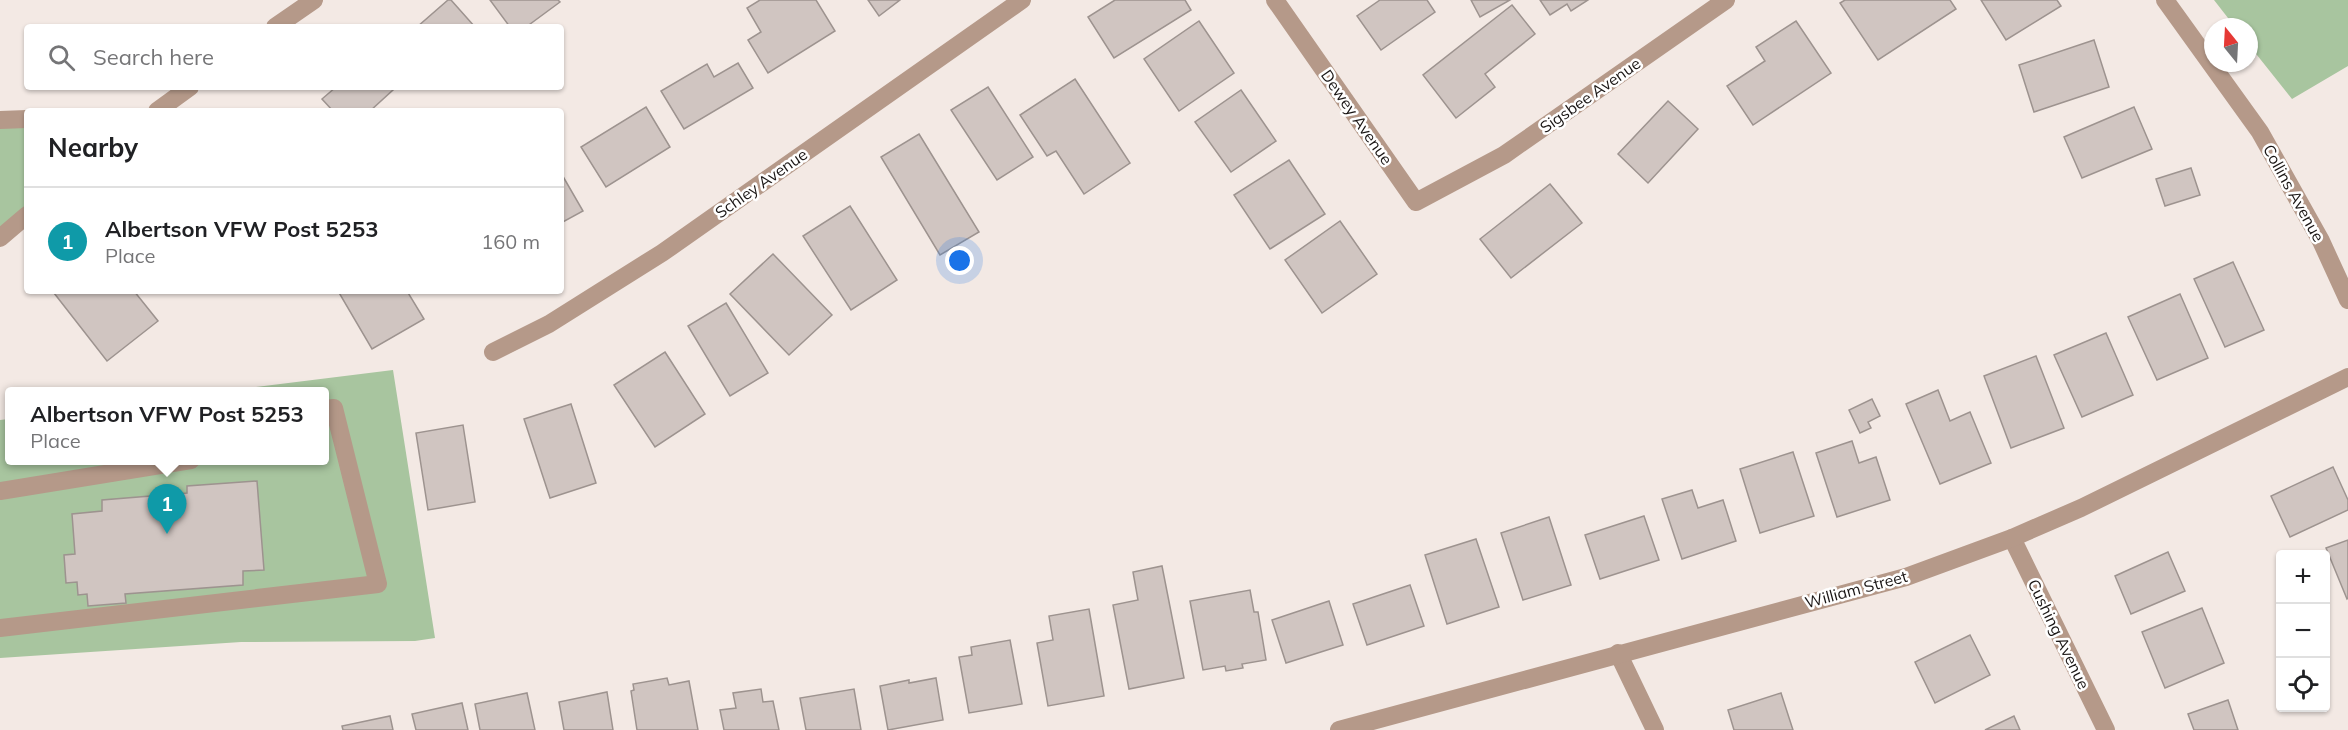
<!DOCTYPE html>
<html lang="en">
<head>
<meta charset="utf-8">
<style>
  :root { --surface:#fff; --page:#f2f2f2; --text:#202124; --muted:#757577; --line:#e0e0e0; --accent:#a61657 }
  body { margin:0; font-family:Mulish,sans-serif; background:var(--page); color:var(--text) }
  .controls { position:absolute; right:18px; bottom:18px; display:grid; overflow:hidden; border-radius:6px; box-shadow:0 2px 4px #0004 }
  .controls button { width:54px; height:54px; display:grid; place-items:center; padding:0; border:0; border-bottom:2px solid var(--line); background:var(--surface); color:var(--text); font:30px sans-serif }
  .compass { position:absolute; left:2204px; top:18px; width:54px; height:54px; border-radius:50%; background:var(--surface); box-shadow:0 2px 4px #0004; rotate:342deg }
  .you { position:absolute; left:960px; top:261px; width:21px; height:21px; margin:-15px; border:4px solid #fff; border-radius:50%; background:#1a73e8; box-shadow:0 0 0 9px #1a73e833 }
  .badge { display:grid; place-items:center; width:39px; height:39px; border-radius:50%; background:var(--accent); color:#fff; font-size:20px; font-weight:700 }
  .pin { position:absolute; translate:-50% -50px; filter:drop-shadow(0 2px 3px #0008) }
  .pin::after { content:''; position:absolute; top:32px; width:21px; height:18px; background:inherit; clip-path:polygon(0 0,100% 0,50% 100%) }
  .popup { position:absolute; left:5px; top:387px; width:324px; height:78px; box-sizing:border-box; display:grid; place-content:center; border-radius:6px; background:var(--surface); filter:drop-shadow(0 2px 4px #0005); font-size:20px; white-space:nowrap; color:var(--muted) }
  .popup b { font-size:22px; color:var(--text) }
  .popup::after { content:''; position:absolute; left:50%; top:100%; margin-left:-12px; border:12px solid transparent; border-top-color:var(--surface) }
  .list { margin:0; padding:0; list-style:none }
  h2 { display:flex; justify-content:space-between; align-items:center; height:78px; margin:0; padding:0 24px; font-size:26px }
  h2 small { font-size:20px; font-weight:400; color:var(--muted) }
  .list li { display:grid; grid-template-columns:39px 1fr auto; gap:18px; align-items:center; box-sizing:border-box; height:108px; padding:0 24px; border-top:2px solid var(--line) }
  .list b { display:block; font-size:22px; white-space:nowrap }
  .list p { margin:0; font-size:20px; white-space:nowrap; color:var(--muted) }
  .list em { font-size:20px; font-style:normal; color:var(--muted) }
  .icon { flex:none; width:33px; height:33px; fill:none; stroke:currentColor; stroke-width:2; stroke-linecap:round; stroke-linejoin:round }
  .map { position:relative; flex:none; width:2348px; height:730px; overflow:hidden }
  .search { position:absolute; background:var(--surface); box-shadow:0 2px 4px #0004; left:24px; top:24px; width:540px; height:66px; display:flex; align-items:center; gap:15px; box-sizing:border-box; padding:0 21px; border-radius:6px; color:var(--muted); font-size:22px }
  .panel { position:absolute; background:var(--surface); box-shadow:0 2px 4px #0004; left:24px; top:108px; width:540px; height:186px; border-radius:6px }
  .map>svg:first-child { display:block }
</style>
</head>
<body>
<div class="map">
<svg width="2348" height="730" viewBox="0 0 2348 730">
  <rect width="100%" height="100%" fill="#f3e9e4"/>
  <!-- green -->
  <g fill="#a8c59f">
    <polygon points="2214,0 2348,0 2348,66 2292,99 2249,45 2249,27 2235,27"/>
    <polygon points="27,122 27,210 0,233 0,124"/>
    <polygon points="393,370 435,638 415,641 241,642 0,658 0,420 9,419 9,460 324,460 324,392 223,391"/>
  </g>
  <!-- building -->
  <g fill="#d0c5c1" stroke="#9d938f" stroke-width="1.5">
    <polygon points="448,0 451,0 475,27 417,27"/>
    <polygon points="490,0 558,0 560,2 526,27 510,27"/>
    <polygon points="760,0 816,0 835,31 768,73 748,40 761,32 747,8"/>
    <polygon points="868,0 900,0 879,16"/>
    <polygon points="1115,0 1185,0 1191,10 1114,58 1088,17"/>
    <polygon points="1380,0 1427,0 1435,12 1381,50 1357,16"/>
    <polygon points="1471,0 1510,0 1480,17"/>
    <polygon points="1540,0 1588,0 1571,11 1567,4 1550,15"/>
    <polygon points="1845,0 1950,0 1956,9 1878,60 1840,3"/>
    <polygon points="1981,0 2057,0 2061,6 2006,40"/>
    <polygon points="1512,5 1535,34 1485,74 1495,87 1456,118 1423,75"/>
    <polygon points="1199,21 1234,73 1179,111 1144,59"/>
    <polygon points="1796,21 1831,73 1753,125 1727,86 1765,61 1756,47"/>
    <polygon points="2094,40 2109,87 2034,112 2019,65"/>
    <polygon points="738,63 753,88 684,129 661,91 707,64 714,77"/>
    <polygon points="1075,79 1130,163 1084,194 1056,151 1047,156 1020,115"/>
    <polygon points="336,87 393,87 394,89 370,111 333,111 322,99"/>
    <polygon points="988,87 1033,157 997,180 951,110"/>
    <polygon points="1241,90 1276,141 1231,172 1195,122"/>
    <polygon points="1668,101 1698,129 1648,183 1618,154"/>
    <polygon points="646,107 670,147 606,187 581,147"/>
    <polygon points="2134,107 2152,149 2082,178 2064,137"/>
    <polygon points="919,134 979,232 940,255 881,157"/>
    <polygon points="1289,160 1325,214 1270,249 1234,195"/>
    <polygon points="2191,168 2200,195 2165,206 2156,179"/>
    <polygon points="561,173 583,211 561,223"/>
    <polygon points="1550,184 1582,223 1511,278 1480,239"/>
    <polygon points="850,206 897,280 851,310 803,236"/>
    <polygon points="1340,221 1377,274 1322,313 1285,260"/>
    <polygon points="773,254 832,315 789,355 730,294"/>
    <polygon points="2233,262 2264,330 2225,347 2194,279"/>
    <polygon points="56,291 134,291 158,321 107,361 54,293"/>
    <polygon points="338,291 407,291 424,319 372,349"/>
    <polygon points="2180,294 2208,358 2157,380 2128,317"/>
    <polygon points="726,303 768,373 730,396 688,326"/>
    <polygon points="2106,333 2133,395 2082,417 2054,355"/>
    <polygon points="665,352 705,414 655,447 614,385"/>
    <polygon points="2036,356 2064,428 2011,448 1984,376"/>
    <polygon points="1938,390 1950,421 1970,412 1991,463 1940,484 1906,404"/>
    <polygon points="1872,399 1880,416 1868,422 1871,428 1860,433 1849,410"/>
    <polygon points="571,404 596,483 550,498 524,419"/>
    <polygon points="463,425 475,502 428,510 416,433"/>
    <polygon points="1852,441 1859,463 1876,457 1890,500 1837,517 1816,453"/>
    <polygon points="1793,452 1814,516 1760,533 1740,469"/>
    <polygon points="2333,467 2348,500 2348,510 2290,537 2271,496"/>
    <polygon points="257,481 264,570 243,571 243,585 125,594 126,603 88,606 87,594 78,595 77,582 66,583 64,555 75,554 72,514 102,511 102,500 187,493 187,486"/>
    <polygon points="1692,490 1698,508 1723,500 1736,541 1682,559 1662,499"/>
    <polygon points="1644,516 1659,560 1600,579 1585,535"/>
    <polygon points="1549,517 1571,585 1523,600 1501,533"/>
    <polygon points="1476,539 1499,607 1447,624 1425,555"/>
    <polygon points="2348,540 2348,598 2347,599 2326,548"/>
    <polygon points="2168,552 2185,591 2131,614 2115,576"/>
    <polygon points="1162,566 1184,678 1129,689 1113,605 1138,600 1133,572"/>
    <polygon points="1410,585 1424,626 1367,645 1353,604"/>
    <polygon points="1250,590 1254,612 1258,612 1266,660 1242,664 1243,668 1226,671 1225,666 1203,670 1190,601"/>
    <polygon points="1329,601 1343,645 1286,663 1272,620"/>
    <polygon points="2202,608 2224,663 2165,688 2142,632"/>
    <polygon points="1089,609 1104,696 1048,706 1037,643 1053,640 1049,616"/>
    <polygon points="1970,635 1990,675 1935,703 1915,662"/>
    <polygon points="1010,640 1022,704 969,713 959,657 972,655 971,647"/>
    <polygon points="667,678 669,685 689,681 698,730 637,730 631,691 634,690 633,684"/>
    <polygon points="936,678 943,720 888,730 880,686 909,680 909,683"/>
    <polygon points="761,689 763,702 773,701 779,730 724,730 720,710 736,708 733,693"/>
    <polygon points="854,689 861,730 806,730 800,698"/>
    <polygon points="607,692 613,730 564,730 559,702"/>
    <polygon points="527,693 535,730 480,730 475,704"/>
    <polygon points="1781,693 1793,730 1734,730 1728,710"/>
    <polygon points="2228,700 2238,730 2194,730 2188,714"/>
    <polygon points="462,703 468,730 416,730 412,714"/>
    <polygon points="390,716 393,730 343,730 342,726"/>
    <polygon points="2014,716 2020,730 1985,730"/>
  </g>
  <g fill="none" stroke-linecap="round" stroke-linejoin="round">
    <!-- minor -->
    <g stroke="#b59989" stroke-width="18">
      <polyline points="1275,0 1416,202 1504,155 1726,0"/>
      <polyline points="2165,0 2260,132 2321,241 2348,300"/>
      <polyline points="275,27 314,0"/>
      <polyline points="157,111 190,87"/>
      <polyline points="0,120 27,119"/>
      <polyline points="0,238 27,215"/>
      <polyline points="493,352 549,324 662,253 1022,0"/>
      <polyline points="0,491 191,460"/>
      <polyline points="2012,538 2106,730"/>
      <polyline points="0,628 378,584 334,408 324,409"/>
      <polyline points="1618,653 1655,730"/>
      <polyline points="1339,730 1906,577 2012,538 2081,508 2348,377"/>
    </g>
  </g>
  <g text-anchor="middle" stroke-width="5" stroke-linejoin="round" paint-order="stroke">
    <!-- street labels -->
    <g font-size="16" fill="#191514" stroke="#fff">
      <text transform="translate(1590 95) rotate(-35)" y="6">Sigsbee Avenue</text>
      <text transform="translate(1357 117) rotate(55)" y="6">Dewey Avenue</text>
      <text transform="translate(761 183) rotate(-35)" y="6">Schley Avenue</text>
      <text transform="translate(2294 193) rotate(61)" y="6">Collins Avenue</text>
      <text transform="translate(1856 589) rotate(-15)" y="6">William Street</text>
      <text transform="translate(2059 634) rotate(64)" y="6">Cushing Avenue</text>
    </g>
  </g>
</svg>
<div class="controls">
<button>+</button>
<button>−</button>
<button><svg class="icon" aria-label="locate" viewBox="0 0 24 24"><circle cx="12" cy="12" r="6"/><path d="M12 2v4M12 18v4M2 12h4M18 12h4"/></svg></button>
</div>
<svg class="compass" viewBox="-18 -18 36 36"><path d="M0-13l5 13h-10z" fill="#e53935"/><path d="M0 13l5-13h-10z" fill="#757577"/></svg>
<div class="you"></div>
<div class="pin badge" style="left:167px;top:534px;background:#0f9aa8">1</div>
<div class="popup"><b>Albertson VFW Post 5253</b>Place</div>
<div class="search"><svg class="icon" aria-label="search" viewBox="0 0 24 24"><circle cx="10" cy="10" r="6"/><path d="M15 15l6 6"/></svg>Search here</div>
<section class="panel">
<h2>Nearby<small></small></h2>
<ul class="list">
<li><span class="badge" style="background:#0f9aa8">1</span><div><b>Albertson VFW Post 5253</b><p>Place</p></div><em>160 m</em></li>
</ul>
</section>
</div>
</body>
</html>
